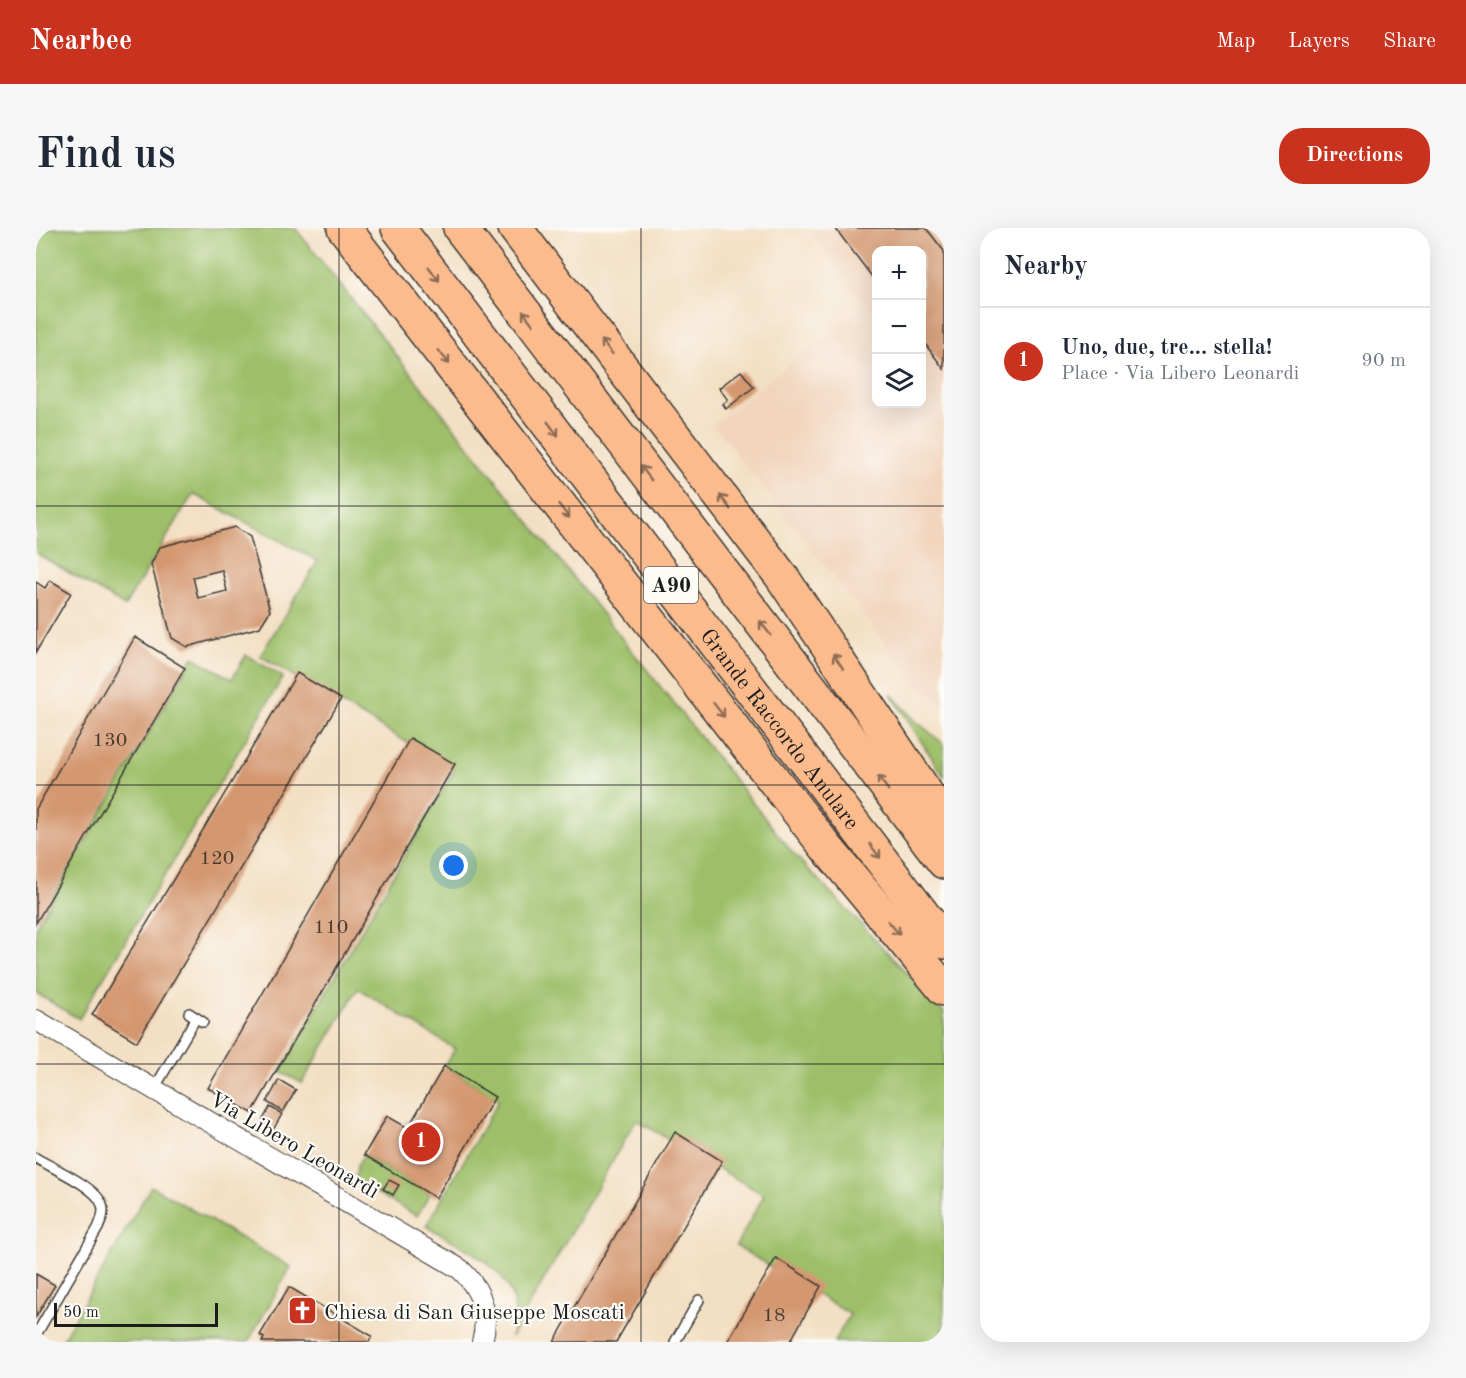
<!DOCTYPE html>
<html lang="en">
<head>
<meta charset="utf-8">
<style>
  :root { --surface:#fff; --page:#f6f6f7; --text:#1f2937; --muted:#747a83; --line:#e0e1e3; --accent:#c8321e }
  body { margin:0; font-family:"Old Standard TT",serif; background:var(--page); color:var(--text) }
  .controls { position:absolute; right:18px; top:18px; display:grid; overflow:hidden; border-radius:12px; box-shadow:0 6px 24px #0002 }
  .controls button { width:54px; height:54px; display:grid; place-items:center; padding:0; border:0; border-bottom:2px solid var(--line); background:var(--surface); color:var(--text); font:30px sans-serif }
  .scale { position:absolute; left:18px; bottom:15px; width:164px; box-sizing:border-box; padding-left:6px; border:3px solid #1c1c1c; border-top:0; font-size:16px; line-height:21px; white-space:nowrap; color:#1c1c1c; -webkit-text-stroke:4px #fdfcf7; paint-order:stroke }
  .you { position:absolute; left:418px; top:638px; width:21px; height:21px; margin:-15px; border:4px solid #fff; border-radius:50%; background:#1a73e8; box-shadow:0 0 0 9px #1a73e833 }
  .badge { display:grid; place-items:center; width:39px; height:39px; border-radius:50%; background:var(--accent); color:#fff; font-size:20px; font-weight:700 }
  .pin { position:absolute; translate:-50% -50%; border:3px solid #fff; box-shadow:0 2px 6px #0006 }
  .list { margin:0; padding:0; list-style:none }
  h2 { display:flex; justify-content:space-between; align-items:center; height:78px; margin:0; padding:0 24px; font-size:26px }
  h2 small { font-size:20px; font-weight:400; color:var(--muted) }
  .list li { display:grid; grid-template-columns:39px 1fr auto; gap:18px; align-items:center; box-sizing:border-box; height:108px; padding:0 24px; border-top:2px solid var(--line) }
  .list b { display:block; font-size:22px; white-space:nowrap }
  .list p { margin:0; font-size:20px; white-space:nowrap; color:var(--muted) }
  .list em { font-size:20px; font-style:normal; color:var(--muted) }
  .icon { flex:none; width:33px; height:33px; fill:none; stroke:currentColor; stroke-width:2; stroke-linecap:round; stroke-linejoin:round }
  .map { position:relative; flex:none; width:908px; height:1114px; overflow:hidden; border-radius:24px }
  header { display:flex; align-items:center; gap:36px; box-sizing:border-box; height:84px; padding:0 30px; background:var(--accent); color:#fff }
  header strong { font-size:28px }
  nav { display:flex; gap:33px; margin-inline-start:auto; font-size:21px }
  .intro { display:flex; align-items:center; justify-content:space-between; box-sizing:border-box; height:144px; padding:0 36px }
  h1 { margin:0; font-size:42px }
  .button { padding:15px 27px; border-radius:24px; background:var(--accent); color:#fff; font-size:21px; font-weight:700 }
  main { display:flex; gap:36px; padding:0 36px }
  aside { flex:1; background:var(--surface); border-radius:24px; box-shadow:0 6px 24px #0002 }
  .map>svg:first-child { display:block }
</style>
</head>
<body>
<header>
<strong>Nearbee</strong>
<nav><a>Map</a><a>Layers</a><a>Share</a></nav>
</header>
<div class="intro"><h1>Find us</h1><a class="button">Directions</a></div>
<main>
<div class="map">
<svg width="908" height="1114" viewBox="0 0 908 1114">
  <rect width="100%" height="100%" fill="#fdfcf7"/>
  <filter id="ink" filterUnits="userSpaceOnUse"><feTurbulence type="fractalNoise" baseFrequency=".0167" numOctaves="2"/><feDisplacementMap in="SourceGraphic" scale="12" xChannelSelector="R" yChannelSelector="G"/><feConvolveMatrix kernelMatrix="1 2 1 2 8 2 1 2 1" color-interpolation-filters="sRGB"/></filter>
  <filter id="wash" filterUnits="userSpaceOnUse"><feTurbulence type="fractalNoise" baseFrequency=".008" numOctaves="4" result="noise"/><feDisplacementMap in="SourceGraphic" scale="24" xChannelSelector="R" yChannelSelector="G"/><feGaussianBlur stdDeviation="1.35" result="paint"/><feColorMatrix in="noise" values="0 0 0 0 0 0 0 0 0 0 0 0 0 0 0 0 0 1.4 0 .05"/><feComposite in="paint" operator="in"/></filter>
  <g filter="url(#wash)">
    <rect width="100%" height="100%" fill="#f3dfc3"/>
    <!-- built -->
    <path fill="#f2d5be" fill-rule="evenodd" d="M773 0H908V477L878 451 677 196 828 78ZM840 22H886V176H840Z"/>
    <!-- green -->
    <g fill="#9dbf69" stroke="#5c6e42" stroke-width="1.5">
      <path d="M0 0H259L756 624 908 784V1114H798L814 1086 700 1018 728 967 600 892 475 1109C495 1046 434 1024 390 998L463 872 408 838 419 821 322 760 266 855 244 844 418 542 224 428 282 333 157 266 89 378 0 325Z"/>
      <polygon points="210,427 247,449 43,791 0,765 0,698 157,429 196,451"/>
      <polygon points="855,466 880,493 908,516 908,549"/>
      <polygon points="328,927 394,966 381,988 318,952 320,949 321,938"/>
      <polygon points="115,958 255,1039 212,1114 25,1114"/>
    </g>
    <g id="blocks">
      <!-- building -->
      <g fill="#d49871" fill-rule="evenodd">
        <polygon points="799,0 890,0 908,23 908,141 886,112 886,22 840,22 840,54"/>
        <polygon points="705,143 718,159 690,181 687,176 692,172 683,160"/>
        <path d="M199 299 214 309 234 383 224 399 151 419 136 410 115 336 124 319ZM186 342 191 363 162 370 157 349Z"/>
        <polygon points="14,352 35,365 0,424 0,354 9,360"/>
        <polygon points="99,409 149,440 0,695 0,581"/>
        <polygon points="261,445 305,471 101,814 56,787"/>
        <polygon points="374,510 419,536 216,885 172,860"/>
        <polygon points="408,838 459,869 400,970 328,927 351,888 372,900"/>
        <polygon points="243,852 260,862 247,884 231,874"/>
        <polygon points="234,879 246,886 237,902 225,895"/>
        <polygon points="639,904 686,933 580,1114 518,1114"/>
        <polygon points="353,952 363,957 357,967 347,961"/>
        <polygon points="740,1030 785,1058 754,1114 691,1114"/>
        <polygon points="0,1046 19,1057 0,1089"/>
        <polygon points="253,1059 336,1108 333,1114 226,1114 228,1110 224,1107"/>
      </g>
    </g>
  </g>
  <g filter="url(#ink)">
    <use href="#blocks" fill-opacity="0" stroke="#3c3935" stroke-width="1.5"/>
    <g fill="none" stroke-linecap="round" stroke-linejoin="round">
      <defs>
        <g id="service">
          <polyline points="153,785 167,794"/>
          <polyline points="118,861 160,790"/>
          <path d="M0 930C16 940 61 959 66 977 69 984 65 993 62 1000L0 1107"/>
          <polyline points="639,1114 663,1072"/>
        </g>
        <path id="minor" d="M0 792 424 1041C445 1061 454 1085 446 1114"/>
        <g id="motorway">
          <polyline points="308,0 790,619 908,761"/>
          <path id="s1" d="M362 0 908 714"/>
          <polyline points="424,0 908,634"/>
          <polyline points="479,0 746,349 908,592"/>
        </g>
      </defs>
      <!-- service casing -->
      <use href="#service" stroke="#3c3935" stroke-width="12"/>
      <!-- minor casing -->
      <use href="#minor" stroke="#3c3935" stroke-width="22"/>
      <!-- motorway casing -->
      <use href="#motorway" stroke="#3c3935" stroke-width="36"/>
      <!-- service -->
      <use href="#service" stroke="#fff" stroke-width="9"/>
      <!-- minor -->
      <use href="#minor" stroke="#fff" stroke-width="20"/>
      <!-- motorway -->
      <use href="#motorway" stroke="#fbbb8d" stroke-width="33"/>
    </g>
    <!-- one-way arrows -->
    <defs><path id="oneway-shaft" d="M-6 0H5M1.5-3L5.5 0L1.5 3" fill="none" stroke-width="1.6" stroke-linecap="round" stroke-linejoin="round" transform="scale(1.5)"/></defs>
    <g stroke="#8c6c54">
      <use href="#oneway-shaft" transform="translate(398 46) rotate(53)"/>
      <use href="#oneway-shaft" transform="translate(492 90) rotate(-127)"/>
      <use href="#oneway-shaft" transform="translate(571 119) rotate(-128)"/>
      <use href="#oneway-shaft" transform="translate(408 129) rotate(52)"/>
      <use href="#oneway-shaft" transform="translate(517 201) rotate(53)"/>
      <use href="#oneway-shaft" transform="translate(610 245) rotate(-127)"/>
      <use href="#oneway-shaft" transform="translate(689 274) rotate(-127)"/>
      <use href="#oneway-shaft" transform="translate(528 283) rotate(52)"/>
      <use href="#oneway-shaft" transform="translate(729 400) rotate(-128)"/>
      <use href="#oneway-shaft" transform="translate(802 433) rotate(-124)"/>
      <use href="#oneway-shaft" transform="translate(683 482) rotate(52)"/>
      <use href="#oneway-shaft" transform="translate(847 555) rotate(-127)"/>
      <use href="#oneway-shaft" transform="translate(839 623) rotate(53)"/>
      <use href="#oneway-shaft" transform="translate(858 700) rotate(50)"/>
    </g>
  </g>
  <!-- grid -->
  <path fill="none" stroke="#1c1c1c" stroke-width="1.5" stroke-opacity="0.55" d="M303 0V1114M605 0V1114M0 278H908M0 557H908M0 836H908"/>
  <!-- icons -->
  <defs>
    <symbol id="church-square" viewBox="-11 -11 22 22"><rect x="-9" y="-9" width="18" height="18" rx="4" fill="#c8321e" stroke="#fdfcf7"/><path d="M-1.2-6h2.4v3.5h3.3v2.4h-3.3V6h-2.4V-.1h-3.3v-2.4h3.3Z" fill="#fff"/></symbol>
  </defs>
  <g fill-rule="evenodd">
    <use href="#church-square" x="250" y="1066" width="33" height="33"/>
  </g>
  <g text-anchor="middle" stroke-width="4.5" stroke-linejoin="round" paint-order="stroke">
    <!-- number labels -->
    <g font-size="20" fill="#4a3b31">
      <text x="74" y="518">130</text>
      <text x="181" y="636">120</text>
      <text x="295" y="705">110</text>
      <text x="738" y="1093">18</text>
    </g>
    <!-- shield labels -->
    <rect fill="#fdfcf7" stroke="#605f5e" stroke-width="1.5" x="608" y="339" width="54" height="36" rx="4.5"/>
    <g font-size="21" font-weight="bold" fill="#1c1c1c">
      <text x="635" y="364">A90</text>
    </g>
    <!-- street labels -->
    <g font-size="22" fill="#1c1c1c" stroke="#fdfcf7">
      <text dy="8" stroke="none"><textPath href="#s1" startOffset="630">Grande Raccordo Anulare</textPath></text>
      <text transform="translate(259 916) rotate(30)" y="8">Via Libero Leonardi</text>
    </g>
    <!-- poi labels -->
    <g font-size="22" fill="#1c1c1c" stroke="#fdfcf7" text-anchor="start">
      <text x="288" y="1091">Chiesa di San Giuseppe Moscati</text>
    </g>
  </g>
</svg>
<div class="controls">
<button>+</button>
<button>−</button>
<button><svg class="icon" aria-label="layers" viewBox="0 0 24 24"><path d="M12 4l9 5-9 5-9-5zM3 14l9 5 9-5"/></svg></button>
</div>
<div class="scale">50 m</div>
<div class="you"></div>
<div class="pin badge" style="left:385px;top:914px">1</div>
</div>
<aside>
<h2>Nearby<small></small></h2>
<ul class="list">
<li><span class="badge">1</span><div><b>Uno, due, tre... stella!</b><p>Place · Via Libero Leonardi</p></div><em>90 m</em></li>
</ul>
</aside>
</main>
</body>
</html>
